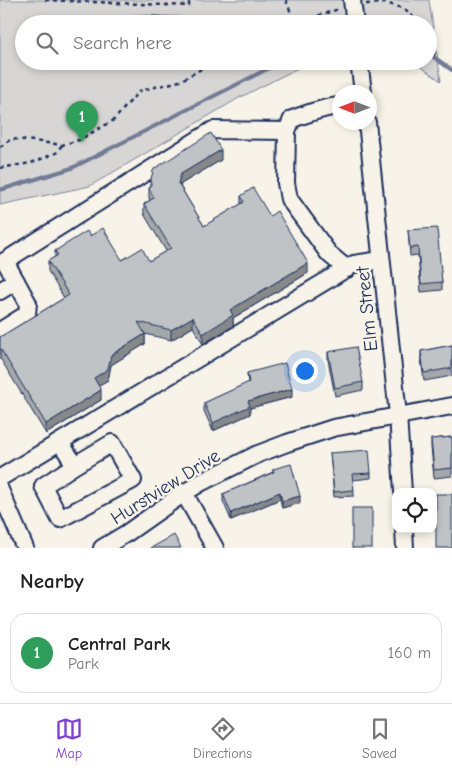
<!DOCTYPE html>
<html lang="en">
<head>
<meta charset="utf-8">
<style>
  :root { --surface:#fff; --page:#f6f6f6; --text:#202124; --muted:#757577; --line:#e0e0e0; --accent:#7c3aed }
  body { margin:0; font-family:"Comic Neue",sans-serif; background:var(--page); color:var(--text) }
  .controls { position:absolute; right:15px; bottom:15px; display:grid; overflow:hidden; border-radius:10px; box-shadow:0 2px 8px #0003 }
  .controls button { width:45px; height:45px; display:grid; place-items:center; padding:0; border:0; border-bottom:1px solid var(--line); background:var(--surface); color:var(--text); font:25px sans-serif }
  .compass { position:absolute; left:332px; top:85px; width:45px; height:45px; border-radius:50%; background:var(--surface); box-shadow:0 2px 8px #0003; rotate:270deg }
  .you { position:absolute; left:304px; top:370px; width:18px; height:18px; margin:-12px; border:4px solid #fff; border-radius:50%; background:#1a73e8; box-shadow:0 0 0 8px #1a73e833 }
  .badge { display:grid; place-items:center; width:32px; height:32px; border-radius:50%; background:var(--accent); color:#fff; font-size:16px; font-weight:700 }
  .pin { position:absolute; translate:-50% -41px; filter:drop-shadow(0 1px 2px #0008) }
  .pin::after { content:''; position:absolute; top:26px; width:18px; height:15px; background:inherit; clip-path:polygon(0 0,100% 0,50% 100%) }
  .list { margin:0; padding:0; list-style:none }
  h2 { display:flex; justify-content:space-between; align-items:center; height:65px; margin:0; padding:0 20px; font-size:21px }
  h2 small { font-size:16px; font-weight:400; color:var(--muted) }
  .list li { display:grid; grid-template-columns:32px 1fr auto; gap:15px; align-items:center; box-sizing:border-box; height:80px; margin:0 10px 10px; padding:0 10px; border:1px solid var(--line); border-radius:15px }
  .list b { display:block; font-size:19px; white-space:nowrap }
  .list p { margin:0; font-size:16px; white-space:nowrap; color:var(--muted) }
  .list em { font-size:16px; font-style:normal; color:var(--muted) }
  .icon { flex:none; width:28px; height:28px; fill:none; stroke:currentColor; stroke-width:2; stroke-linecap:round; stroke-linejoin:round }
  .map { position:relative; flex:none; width:452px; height:548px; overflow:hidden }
  .search { position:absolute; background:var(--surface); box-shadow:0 2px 8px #0003; left:15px; right:15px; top:15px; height:55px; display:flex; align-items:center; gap:12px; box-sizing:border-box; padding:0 18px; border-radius:28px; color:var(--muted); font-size:19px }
  .sheet { height:155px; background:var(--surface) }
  nav { display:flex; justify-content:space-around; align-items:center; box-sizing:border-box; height:70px; border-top:1px solid var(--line); background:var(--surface); font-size:14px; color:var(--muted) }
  nav a { display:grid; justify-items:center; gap:2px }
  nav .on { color:var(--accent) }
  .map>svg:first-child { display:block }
</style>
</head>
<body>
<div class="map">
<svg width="452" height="548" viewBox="0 0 452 548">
  <rect width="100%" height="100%" fill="#f7f3e8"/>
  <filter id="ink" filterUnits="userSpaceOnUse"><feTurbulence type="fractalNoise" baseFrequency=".02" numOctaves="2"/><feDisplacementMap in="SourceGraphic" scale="10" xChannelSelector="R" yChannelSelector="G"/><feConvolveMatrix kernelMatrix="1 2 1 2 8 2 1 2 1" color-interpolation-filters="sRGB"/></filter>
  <g filter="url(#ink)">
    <!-- green -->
    <polygon fill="#d7d6d4" stroke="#798299" points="0,0 429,0 441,81 415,63 410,61 428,61 428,24 24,24 24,61 312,61 239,98 90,186 0,205"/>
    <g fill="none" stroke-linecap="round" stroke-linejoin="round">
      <!-- stream -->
      <g stroke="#727c95" stroke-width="4">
        <polyline points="428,53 452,70"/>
        <polyline points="0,190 72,168 283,61"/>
      </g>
      <defs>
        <g id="minor">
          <polyline points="352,0 355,24"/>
          <polyline points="359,61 363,92"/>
          <polyline points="367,122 398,415 403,492"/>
          <polyline points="287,131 286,183 289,199 329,254 347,269"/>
          <path d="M5 261 213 130 287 131 292 119C307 114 323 107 340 106"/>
          <polyline points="0,291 16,281"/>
          <polyline points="0,331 27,314 28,303 5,261"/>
          <polyline points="60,442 75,465 43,486 60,519 133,480 112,443 75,465"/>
          <polyline points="0,478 354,264 381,260"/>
          <polyline points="0,490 25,548"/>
          <polyline points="184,493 215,548"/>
          <polyline points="404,529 405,548"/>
          <polyline points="102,548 127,533 184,493 202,482 258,454 287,443 333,428 452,406"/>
        </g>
      </defs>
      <!-- minor casing -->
      <use href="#minor" stroke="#1b2f5e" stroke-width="20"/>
      <!-- path -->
      <g stroke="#1b2f5e" stroke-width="2.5" stroke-dasharray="4 4" stroke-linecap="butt">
        <polyline points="45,0 189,6 189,0"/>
        <polyline points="286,0 295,23"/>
        <polyline points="366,4 386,3 405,9 420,24"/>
        <polyline points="295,23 339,9"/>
        <polyline points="428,36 435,56"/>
        <polyline points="0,147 11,139 26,140 62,145 79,140 114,120 139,91 180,81 215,61"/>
        <polyline points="0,168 31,163 56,153 62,145"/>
      </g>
      <!-- minor -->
      <use href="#minor" stroke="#f7f3e8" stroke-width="16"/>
    </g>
    <!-- wall -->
    <g fill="#a5a8a9" stroke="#1b2f5e">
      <polygon points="221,160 181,184 180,186 204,226 241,204 241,196 270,216 308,273 233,318 233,326 203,344 193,327 171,340 145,334 145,344 111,365 108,380 98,385 101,400 46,434 0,358 0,337 64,298 48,271 48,261 55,257 55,251 90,236 122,260 149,261 166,251 144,214 144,204 150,200 149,198 149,188 151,186 151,179"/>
      <polygon points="408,230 442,282 442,290 421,292 418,255 410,256"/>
      <polygon points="452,345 452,376 424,381 421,359 421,351"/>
      <polygon points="328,352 363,382 363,390 335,396 328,360"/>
      <polygon points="247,373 292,397 250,408 250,414 213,431 204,411 204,403 248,383"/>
      <polygon points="452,437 452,476 434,478 431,447 431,439"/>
      <polygon points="330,453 371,473 371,478 353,480 354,496 334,497"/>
      <polygon points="273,469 300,503 282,508 280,499 231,520 223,501 223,494 273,472"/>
    </g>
    <!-- shaded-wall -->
    <g fill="#86888a" stroke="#1b2f5e">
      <polygon points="221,150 221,160 181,184 178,193 178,183 181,174"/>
      <polygon points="308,263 308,273 233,318 233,326 203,344 203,334 230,310"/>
      <polygon points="193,317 193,327 171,340 171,330"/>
      <polygon points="145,334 145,344 111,365 108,380 94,388 94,378 111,355"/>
      <polygon points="292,389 292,397 250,408 250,414 213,431 213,423 248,401"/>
      <polygon points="101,390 101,400 46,434 46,424"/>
      <polygon points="280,492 280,499 231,520 231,513"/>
      <polygon points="300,496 300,503 282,508 282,501"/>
    </g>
    <!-- building -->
    <g fill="#c0c3c5" stroke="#1b2f5e">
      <polygon points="133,15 180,17 180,24 133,24"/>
      <polygon points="211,133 221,150 181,174 178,183 204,226 244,202 241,196 253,188 270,216 277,211 308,263 230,310 233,315 203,334 193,317 171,330 138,322 145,334 111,355 108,369 94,378 101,390 46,424 0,348 0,337 69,295 48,261 58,255 55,251 87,231 90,236 103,228 122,260 142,248 149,261 171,248 144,204 154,198 149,188 151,186 151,179 153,171 154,169"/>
      <polygon points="437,228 442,282 421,284 418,247 410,248 408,230"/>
      <polygon points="452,345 452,368 424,373 421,351"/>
      <polygon points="356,347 363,382 335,388 328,352"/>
      <polygon points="285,363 292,389 248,401 250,406 213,423 204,403 249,382 247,373"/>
      <polygon points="452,437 452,468 434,470 431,439"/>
      <polygon points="369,450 371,473 352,474 354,490 334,492 330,453"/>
      <polygon points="291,464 300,496 282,501 280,492 231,513 223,494 274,472 273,469"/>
      <rect x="436" y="494" width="16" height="54"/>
      <rect x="352" y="508" width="20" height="40"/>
      <polygon points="174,535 181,548 151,548"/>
    </g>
  </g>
  <g text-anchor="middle" stroke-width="5" stroke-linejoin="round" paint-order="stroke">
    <!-- street labels -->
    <g font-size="19" fill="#1b2f5e" stroke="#f7f3e8">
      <text transform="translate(366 309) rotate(-96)" y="7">Elm Street</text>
      <text transform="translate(165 486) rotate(-32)" y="7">Hurstview Drive</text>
    </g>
  </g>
</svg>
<div class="controls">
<button><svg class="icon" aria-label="locate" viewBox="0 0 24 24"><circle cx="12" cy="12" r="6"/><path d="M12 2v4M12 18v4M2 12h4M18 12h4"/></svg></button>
</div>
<svg class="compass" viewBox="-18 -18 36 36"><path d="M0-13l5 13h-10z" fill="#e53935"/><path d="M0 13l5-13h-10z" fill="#757577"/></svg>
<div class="you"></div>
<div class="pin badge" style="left:82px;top:142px;background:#2e9e5b">1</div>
<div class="search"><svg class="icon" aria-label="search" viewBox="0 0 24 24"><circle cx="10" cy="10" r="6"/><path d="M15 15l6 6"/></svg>Search here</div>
</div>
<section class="sheet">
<h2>Nearby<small></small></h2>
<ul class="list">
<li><span class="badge" style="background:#2e9e5b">1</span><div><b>Central Park</b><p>Park</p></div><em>160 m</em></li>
</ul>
</section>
<nav>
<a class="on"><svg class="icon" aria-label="map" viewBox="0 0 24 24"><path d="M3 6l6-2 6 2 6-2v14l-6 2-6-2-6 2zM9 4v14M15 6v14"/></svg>Map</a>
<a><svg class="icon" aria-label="directions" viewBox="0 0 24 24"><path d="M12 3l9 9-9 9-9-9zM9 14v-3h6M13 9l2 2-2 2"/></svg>Directions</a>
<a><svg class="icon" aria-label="saved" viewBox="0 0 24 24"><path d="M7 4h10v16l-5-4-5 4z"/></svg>Saved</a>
</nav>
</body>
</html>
